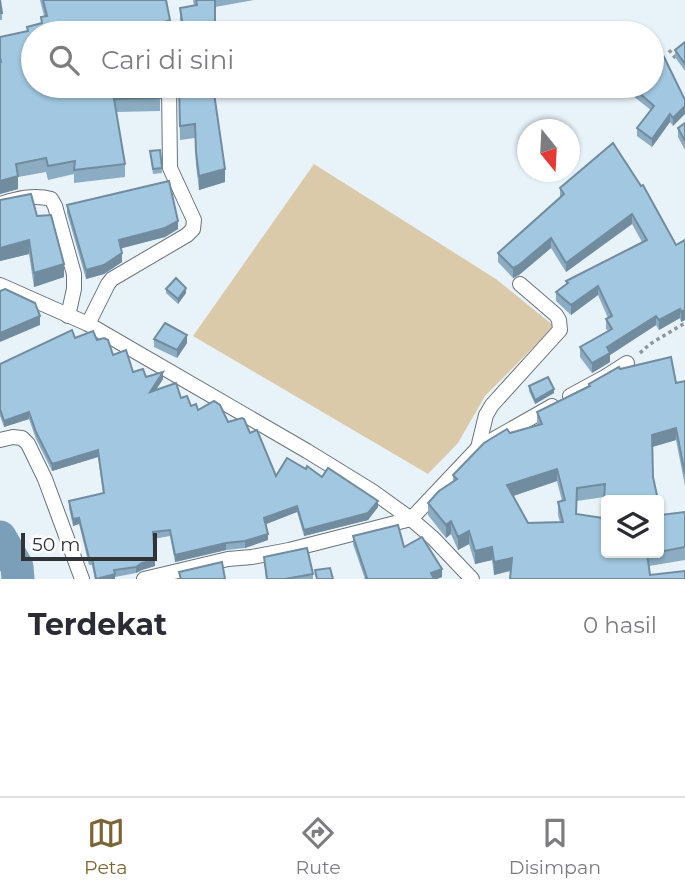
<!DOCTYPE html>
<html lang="id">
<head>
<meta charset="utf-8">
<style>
  :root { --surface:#fff; --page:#f2f2f3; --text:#2b2b33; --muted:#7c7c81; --line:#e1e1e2; --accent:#7c6535 }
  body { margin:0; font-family:Montserrat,sans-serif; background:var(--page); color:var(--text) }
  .controls { position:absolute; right:21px; bottom:21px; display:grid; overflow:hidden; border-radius:7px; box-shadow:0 2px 5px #0004 }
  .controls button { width:63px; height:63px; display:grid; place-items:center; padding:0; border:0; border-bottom:2px solid var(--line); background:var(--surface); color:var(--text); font:35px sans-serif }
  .compass { position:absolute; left:517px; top:119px; width:63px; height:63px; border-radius:50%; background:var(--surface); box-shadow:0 2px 5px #0004; rotate:162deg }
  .scale { position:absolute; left:21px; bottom:18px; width:136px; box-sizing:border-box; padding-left:7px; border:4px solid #313437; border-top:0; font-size:19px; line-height:24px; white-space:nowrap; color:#313437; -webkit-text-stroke:5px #fdfdfd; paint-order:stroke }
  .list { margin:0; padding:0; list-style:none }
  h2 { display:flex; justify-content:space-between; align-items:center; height:91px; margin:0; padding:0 28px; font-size:30px }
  h2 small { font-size:23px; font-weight:400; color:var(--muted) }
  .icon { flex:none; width:38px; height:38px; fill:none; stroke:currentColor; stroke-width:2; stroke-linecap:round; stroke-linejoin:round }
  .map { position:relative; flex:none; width:685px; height:579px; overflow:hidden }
  .search { position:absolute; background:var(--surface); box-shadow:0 2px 5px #0004; left:21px; right:21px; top:21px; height:77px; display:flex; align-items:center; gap:18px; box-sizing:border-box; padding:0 24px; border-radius:38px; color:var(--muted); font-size:26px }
  .sheet { height:217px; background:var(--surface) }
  nav { display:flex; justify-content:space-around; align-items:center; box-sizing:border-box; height:98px; border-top:2px solid var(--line); background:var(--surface); font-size:19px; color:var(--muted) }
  nav a { display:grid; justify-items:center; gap:4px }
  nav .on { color:var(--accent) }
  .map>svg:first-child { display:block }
</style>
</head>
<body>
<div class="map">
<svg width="685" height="579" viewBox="0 0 685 579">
  <rect width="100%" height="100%" fill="#e8f2f9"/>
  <!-- green -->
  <polygon fill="#dacaaa" points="314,164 496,279 554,326 485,396 458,443 428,474 193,336"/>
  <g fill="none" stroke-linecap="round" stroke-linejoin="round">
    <!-- river -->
    <polyline stroke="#7b9fb8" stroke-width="33" points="0,537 17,567 18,579"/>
    <defs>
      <g id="street">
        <path d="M0 204C16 199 34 194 51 199L55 206 74 274V289L68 316"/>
        <polyline points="0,285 88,324 307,451 372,491 411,519 433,538 472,579"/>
        <polyline points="88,324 108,284 112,279 187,235 193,229 194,220 170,168 169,86"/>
        <polyline points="570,396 605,377 627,363"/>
        <polyline points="0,440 13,437 22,438 28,444 45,479 82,579"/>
        <polyline points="478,448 486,415 492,405 560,330 559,320 556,315 520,284"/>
        <polyline points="144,579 228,559 252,557 289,550 411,519 478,448 552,406"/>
      </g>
    </defs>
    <!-- street casing -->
    <use href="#street" stroke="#6a7379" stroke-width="16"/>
    <!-- path -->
    <g stroke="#8f959a" stroke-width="3.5" stroke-dasharray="3.5 3.5" stroke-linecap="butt">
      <polyline points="669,50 677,60"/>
      <polyline points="640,353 650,344 685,323"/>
    </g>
    <!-- street -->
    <use href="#street" stroke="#fff" stroke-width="14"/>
  </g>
  <!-- wall -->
  <g fill="#8bacc2" fill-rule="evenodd">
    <polygon points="0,0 2,13 2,20 0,20"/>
    <polygon points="40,0 166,0 170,33 33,33 33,86 45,92 77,86 160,86 160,111 116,112 125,164 125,177 74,183 74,174 48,180 46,172 18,177 18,189 0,194 0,37 27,31 27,27 41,23 41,17 44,16"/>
    <polygon points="193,0 254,0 215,7 215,33 182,33 180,21 180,8 194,6"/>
    <polygon points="685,42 685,71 675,57 675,50"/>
    <polygon points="179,86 215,86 215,90 213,90 225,182 199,190 196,165 195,138 180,140"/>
    <polygon points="629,86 652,86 685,100 673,126 670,122 652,147 637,136 637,128 651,110 629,93"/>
    <polygon points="685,123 685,150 678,137 678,128"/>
    <polygon points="613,143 676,245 685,240 685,320 681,322 680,318 659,330 656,325 610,355 610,362 592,373 580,357 580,347 608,331 606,329 606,319 608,318 598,295 571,315 556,301 556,292 566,284 566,281 642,242 632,224 566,272 551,248 519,275 513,278 498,262 498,253 560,198 560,188"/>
    <polygon points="160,150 162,173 153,174 150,151"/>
    <polygon points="0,200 37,216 64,277 34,287 29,254 0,261"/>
    <polygon points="67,205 178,229 165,237 121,248 122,262 104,274 86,279 67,213"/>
    <polygon points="166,289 186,293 178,304 166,293"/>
    <polygon points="75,338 97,340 133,372 146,377 163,379 156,390 181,398 198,410 228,422 250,433 276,476 306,469 322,477 378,507 368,520 304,536 297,512 265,524 268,540 245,548 226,550 175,562 170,536 153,539 155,566 142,570 136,573 115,577 115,579 95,579 92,565 89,565 79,524 73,526 69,508 69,501 103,493 98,457 52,471 36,439 29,419 4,427 0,416 0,364"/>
    <polygon points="154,339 187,343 177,358 154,347"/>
    <path d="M620 369 676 383 685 381V486L676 440 652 447 606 553H659V505L661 515 685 512V560L649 566 650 575 685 579 511 571 494 575 492 560 475 564 469 544 458 550 451 534 446 538 428 515V503L453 481V475L510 433 537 425V412ZM557 481 562 501 558 502V515L560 522 528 523 513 496ZM604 497 603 518 576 514 577 501Z"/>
    <polygon points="529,386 554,393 535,404 529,391"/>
    <polygon points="353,536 404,547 442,577 437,579 365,579 353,544"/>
    <polygon points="264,557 313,574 313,579 266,579"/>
  </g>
  <!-- shaded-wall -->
  <g fill="#718c9e">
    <polygon points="170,20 170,33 135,33"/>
    <polygon points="685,106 685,114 673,126 673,118"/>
    <polygon points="670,114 670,122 652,147 652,139"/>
    <polygon points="225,169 225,182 199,190 199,176"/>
    <polygon points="18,176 18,189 0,194 0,181"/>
    <polygon points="632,214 632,224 566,272 566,263"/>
    <polygon points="178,221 178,229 165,237 119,249 119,240"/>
    <polygon points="551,238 551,248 519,275 513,278 513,268"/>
    <polygon points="29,240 29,254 0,261 0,248"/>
    <polygon points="122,253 122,262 104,274 86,279 86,270"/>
    <polygon points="64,264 64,277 34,287 34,273"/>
    <polygon points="598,286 598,295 571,315 571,305"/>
    <polygon points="186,288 186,293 178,304 178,299"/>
    <polygon points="680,309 680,318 659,330 659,320"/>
    <polygon points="685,310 685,320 681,322 681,312"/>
    <polygon points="40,316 40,325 0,342 0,333"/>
    <polygon points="656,316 656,325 610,355 610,362 592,373 592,363 607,347"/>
    <polygon points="187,335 187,343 177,358 177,350"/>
    <polygon points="163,372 163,379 150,399 150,392"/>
    <polygon points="554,389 554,393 535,404 535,400"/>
    <polygon points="29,412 29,419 4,427 4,421"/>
    <polygon points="676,428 676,440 652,447 652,435"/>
    <polygon points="98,450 98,457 52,471 52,464"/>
    <polygon points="557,469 557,481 507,498 507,485"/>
    <polygon points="378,501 378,507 368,520 304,536 304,530"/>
    <polygon points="297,506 297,512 264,525 264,518"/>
    <polygon points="79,518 79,524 73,526 73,519"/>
    <polygon points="451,521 451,534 446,538 446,525"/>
    <polygon points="469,531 469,544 458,550 458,537"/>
    <polygon points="268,534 268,540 245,548 245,541"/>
    <polygon points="226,543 226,550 175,562 175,555"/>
    <polygon points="492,547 492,560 475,564 475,551"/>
    <polygon points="512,558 512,570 494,575 494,562"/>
    <polygon points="155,560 155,566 142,570 136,573 136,567 142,563"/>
    <polygon points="442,569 442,577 437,579 431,579 431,573"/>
    <polygon points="115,574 115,579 96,579"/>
  </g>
  <!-- building -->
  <g fill="#a2c8e1" stroke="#718c9e" stroke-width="2" fill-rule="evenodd">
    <polygon points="0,0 2,13 0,13"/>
    <polygon points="43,0 166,0 170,20 135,33 33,33 33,86 44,86 45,92 78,86 160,86 160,98 114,99 125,164 74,170 75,161 48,166 46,158 16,164 18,176 0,181 0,62 1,62 0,57 0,37 28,31 27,27 42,23 41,17 47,16"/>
    <polygon points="196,0 215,0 215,33 184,33 180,8 197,5"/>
    <polygon points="685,42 685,64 675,50"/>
    <polygon points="664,57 685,100 685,106 673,118 670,114 652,139 637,128 654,106 631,86 652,86 652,69"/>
    <polygon points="179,86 213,86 225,169 199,176 196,152 195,124 180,126"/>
    <polygon points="685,123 685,141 678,128"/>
    <polygon points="613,143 641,186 643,185 676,245 685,240 685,310 681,312 680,309 659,320 656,316 607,347 610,353 592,363 580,347 612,329 606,319 612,316 598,286 571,305 556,292 568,283 566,281 647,240 632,214 566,263 551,238 519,265 513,268 498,253 564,194 560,188"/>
    <polygon points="160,150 162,168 153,169 150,151"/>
    <polygon points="169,181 178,221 165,228 119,240 122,253 104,265 86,270 67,205"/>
    <polygon points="31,194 37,216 51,215 64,264 34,273 29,240 0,248 0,200"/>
    <polygon points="176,278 186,288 178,299 166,289"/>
    <polygon points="5,289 35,303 40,316 0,333 0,291"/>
    <polygon points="165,323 187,335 177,350 154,339"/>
    <polygon points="72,330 75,338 93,331 97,340 104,338 108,340 113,355 126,350 133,372 143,369 146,377 163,372 150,392 176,383 181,398 187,396 191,406 196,404 198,410 214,401 220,405 228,422 242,418 244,419 250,433 257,430 276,476 287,458 306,469 307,466 322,477 328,468 378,501 368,513 304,530 297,506 264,518 268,534 245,541 226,543 175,555 170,530 153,532 155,560 142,563 136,567 114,570 115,574 96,579 92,558 89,558 79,518 73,519 69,501 104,493 98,450 52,464 36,432 29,412 4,421 0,409 0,364"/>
    <path d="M671 357 676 383 685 381V474L676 428 652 435 653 477 658 500H606V553H655L647 554 650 575 685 571V579H510L512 558 494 562 492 547 475 551 469 531 458 537 451 521 446 525 428 503 439 491 457 479 453 475 484 443 507 429 510 433 542 424 537 412 590 386 589 384 619 367 620 369ZM557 469 565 500 558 502 563 522 528 523 507 485ZM605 484 603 518 576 514 577 488Z"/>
    <polygon points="548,377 554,389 535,400 529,386"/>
    <polygon points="659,505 661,515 685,512 685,547 659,552"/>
    <polygon points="398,525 404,547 422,537 442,569 431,573 434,579 365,579 367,578 353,536"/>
    <polygon points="307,548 313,574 285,579 267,579 264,557"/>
    <polygon points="222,562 225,579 181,579 179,572"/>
    <polygon points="330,568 333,579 317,579 315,570"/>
  </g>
</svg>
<div class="controls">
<button><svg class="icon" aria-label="layers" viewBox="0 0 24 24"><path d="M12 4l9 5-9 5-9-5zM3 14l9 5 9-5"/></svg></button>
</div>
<svg class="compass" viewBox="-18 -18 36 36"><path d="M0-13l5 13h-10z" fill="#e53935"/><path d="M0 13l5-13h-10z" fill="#7c7c81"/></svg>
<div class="scale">50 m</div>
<div class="search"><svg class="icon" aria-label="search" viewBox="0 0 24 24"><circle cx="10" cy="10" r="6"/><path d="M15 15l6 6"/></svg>Cari di sini</div>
</div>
<section class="sheet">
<h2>Terdekat<small>0 hasil</small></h2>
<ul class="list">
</ul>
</section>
<nav>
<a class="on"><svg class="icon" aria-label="map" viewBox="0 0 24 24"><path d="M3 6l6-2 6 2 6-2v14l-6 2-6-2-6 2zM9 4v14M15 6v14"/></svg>Peta</a>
<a><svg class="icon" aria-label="directions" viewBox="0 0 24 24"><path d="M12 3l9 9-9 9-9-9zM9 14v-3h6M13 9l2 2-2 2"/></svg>Rute</a>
<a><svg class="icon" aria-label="saved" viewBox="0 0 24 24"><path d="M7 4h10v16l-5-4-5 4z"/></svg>Disimpan</a>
</nav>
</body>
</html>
